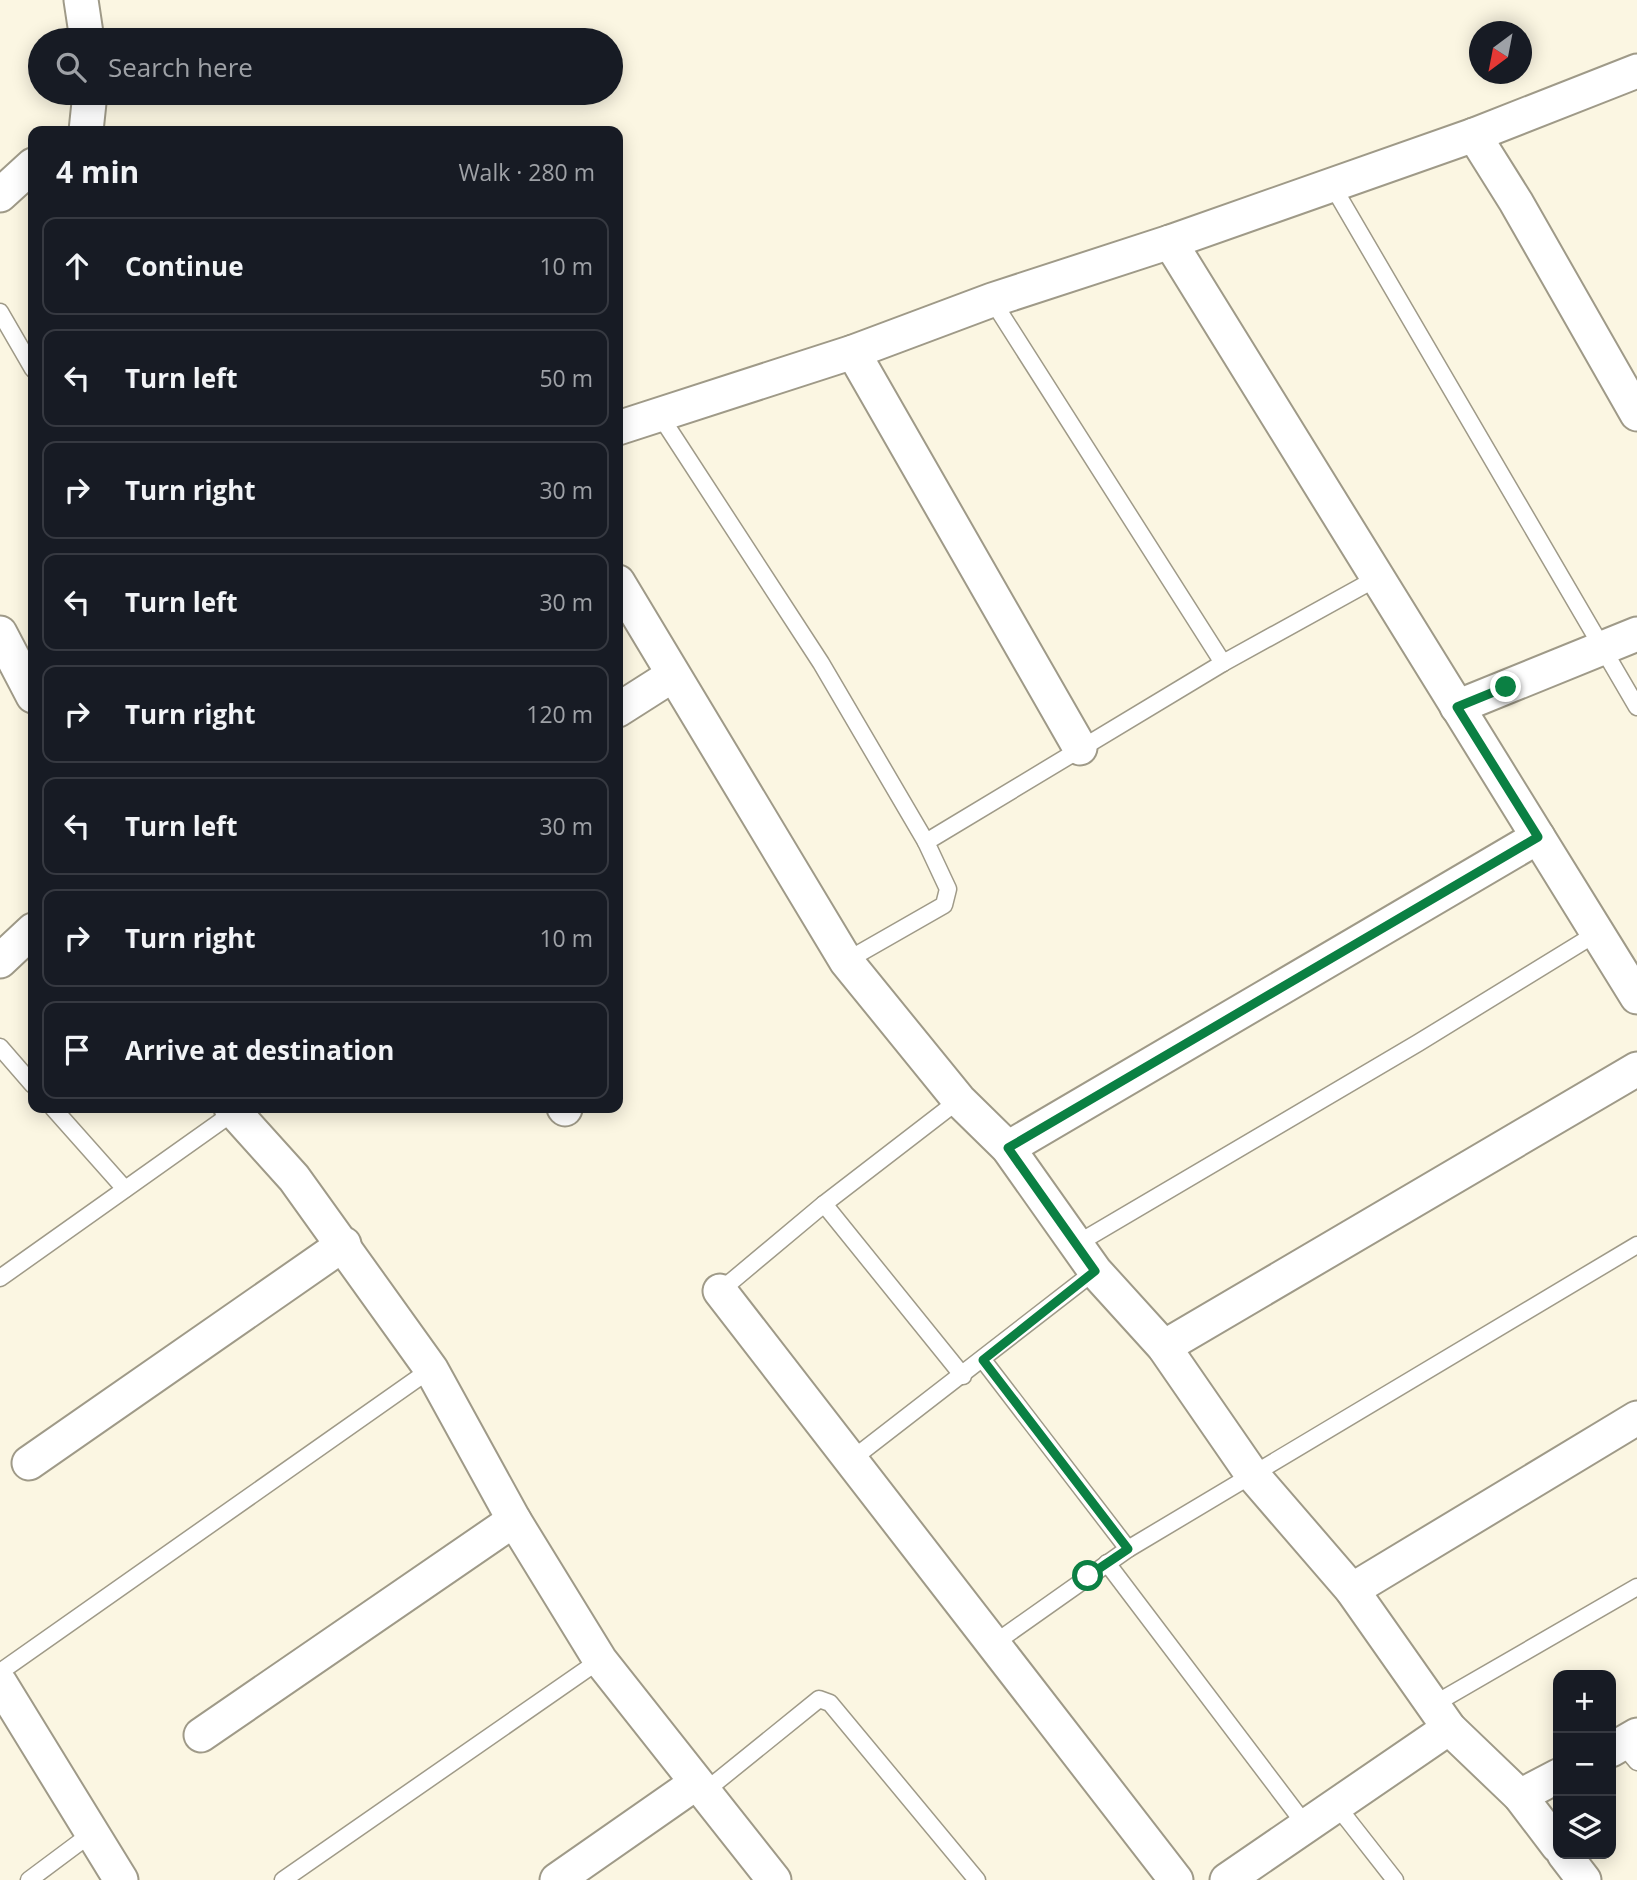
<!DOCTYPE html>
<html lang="en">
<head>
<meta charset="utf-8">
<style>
  :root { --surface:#171b24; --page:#20242c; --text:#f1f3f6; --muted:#9ea1a6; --line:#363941 }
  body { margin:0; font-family:"Open Sans",sans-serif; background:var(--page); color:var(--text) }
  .controls { position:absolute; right:21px; bottom:21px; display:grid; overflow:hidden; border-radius:14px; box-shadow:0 4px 18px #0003 }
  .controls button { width:63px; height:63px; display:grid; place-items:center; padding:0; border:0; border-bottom:2px solid var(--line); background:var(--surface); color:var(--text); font:35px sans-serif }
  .compass { position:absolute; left:1469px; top:21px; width:63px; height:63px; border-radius:50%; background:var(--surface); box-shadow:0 4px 18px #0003; rotate:212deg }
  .stop { position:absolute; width:21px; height:21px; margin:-16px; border:5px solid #0b8043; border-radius:50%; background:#fff }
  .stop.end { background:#0b8043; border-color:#fff; box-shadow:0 2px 7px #0008 }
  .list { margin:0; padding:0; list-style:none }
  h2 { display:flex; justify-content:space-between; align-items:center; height:91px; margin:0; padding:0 28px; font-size:30px }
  h2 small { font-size:23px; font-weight:400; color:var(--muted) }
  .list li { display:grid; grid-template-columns:46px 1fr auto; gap:21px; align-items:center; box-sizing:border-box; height:98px; margin:0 14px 14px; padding:0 14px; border:2px solid var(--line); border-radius:14px }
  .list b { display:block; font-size:26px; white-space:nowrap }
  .list em { font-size:23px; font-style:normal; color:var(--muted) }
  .icon { flex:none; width:38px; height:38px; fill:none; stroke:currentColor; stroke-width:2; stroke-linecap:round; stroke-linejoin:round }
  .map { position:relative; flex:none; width:1637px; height:1880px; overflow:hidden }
  .search { position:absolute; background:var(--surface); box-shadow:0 4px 18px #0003; left:28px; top:28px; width:595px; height:77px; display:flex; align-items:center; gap:18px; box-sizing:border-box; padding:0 24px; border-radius:38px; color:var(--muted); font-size:26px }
  .panel { position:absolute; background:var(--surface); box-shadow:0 4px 18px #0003; left:28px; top:126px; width:595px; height:987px; border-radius:14px }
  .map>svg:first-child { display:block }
</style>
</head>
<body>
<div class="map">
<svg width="1637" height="1880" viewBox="0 0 1637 1880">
  <rect width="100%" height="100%" fill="#fbf6e2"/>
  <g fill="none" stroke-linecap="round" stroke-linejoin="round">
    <defs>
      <g id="lane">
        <polyline points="1332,185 1637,707"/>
        <polyline points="992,300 1223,663"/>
        <polyline points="0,312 33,369"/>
        <polyline points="659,414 821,663 926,842"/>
        <polyline points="846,961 944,905 948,889 926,842 1223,663 1377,578"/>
        <polyline points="0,1047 33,1085"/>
        <polyline points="53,1108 125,1189"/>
        <polyline points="824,1204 963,1376"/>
        <polyline points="1075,1245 1418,1043 1597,933"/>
        <polyline points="0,1278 234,1112"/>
        <polyline points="720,1291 824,1204 959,1100"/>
        <polyline points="983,1360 1128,1549"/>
        <polyline points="851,1460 1095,1271"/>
        <polyline points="1107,1563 1307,1827"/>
        <polyline points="992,1645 1128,1549 1637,1245"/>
        <polyline points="0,1672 431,1369"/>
        <polyline points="1431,1706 1637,1587"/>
        <polyline points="1622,1744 1637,1762"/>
        <polyline points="704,1792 819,1699 830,1703 977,1880"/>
        <polyline points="1337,1806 1395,1880"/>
        <polyline points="29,1880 92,1833"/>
        <polyline points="283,1880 600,1660"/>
      </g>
      <g id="street">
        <polyline points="81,0 87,40"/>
        <polyline points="86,131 90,93"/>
        <polyline points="1474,135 1516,202 1637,414"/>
        <polyline points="0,195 33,165"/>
        <polyline points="1170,242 1637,997"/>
        <polyline points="853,352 1080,748"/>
        <polyline points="618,428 853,352 992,300 1170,242 1474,135 1637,71"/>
        <polyline points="618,582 846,961 959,1100 1008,1148 1095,1271 1164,1347 1251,1473 1352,1590 1449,1728 1520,1796 1558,1846"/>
        <polyline points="0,633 33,696"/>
        <polyline points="1457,707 1637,634"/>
        <polyline points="618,710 673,675"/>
        <polyline points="0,961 33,930"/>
        <polyline points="231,1108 294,1178 431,1369 514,1520 600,1660 774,1880"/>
        <polyline points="564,1108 565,1109"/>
        <polyline points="1008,1148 1538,837"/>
        <polyline points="720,1291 1176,1880"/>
        <polyline points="1164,1347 1637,1069"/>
        <polyline points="29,1463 344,1244"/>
        <polyline points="1352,1590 1637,1418"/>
        <polyline points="0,1683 121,1880"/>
        <polyline points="201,1735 514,1520"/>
        <polyline points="1611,1750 1637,1735"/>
        <polyline points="1520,1796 1558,1776"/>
        <polyline points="1564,1854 1584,1880"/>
        <polyline points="557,1880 696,1783"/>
        <polyline points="1227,1880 1449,1728"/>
      </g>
    </defs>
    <!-- lane casing -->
    <use href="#lane" stroke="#9f9a88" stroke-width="19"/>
    <!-- street casing -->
    <use href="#street" stroke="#9f9a88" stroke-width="37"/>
    <!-- lane -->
    <use href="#lane" stroke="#fff" stroke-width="16"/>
    <!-- street -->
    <use href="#street" stroke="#fff" stroke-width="33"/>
  </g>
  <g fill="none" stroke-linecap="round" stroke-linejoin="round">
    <!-- route -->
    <polyline stroke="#0b8043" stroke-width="9" points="1088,1576 1128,1549 983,1360 1095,1271 1008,1148 1538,837 1457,707 1506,687"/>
  </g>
</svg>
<div class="controls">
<button>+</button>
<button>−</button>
<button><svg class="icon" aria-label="layers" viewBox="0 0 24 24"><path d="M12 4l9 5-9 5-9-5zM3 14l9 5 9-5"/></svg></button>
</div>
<svg class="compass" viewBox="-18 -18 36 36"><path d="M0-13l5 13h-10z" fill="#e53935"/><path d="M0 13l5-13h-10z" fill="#9ea1a6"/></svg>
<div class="stop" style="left:1088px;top:1576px"></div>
<div class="stop end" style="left:1506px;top:687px"></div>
<div class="search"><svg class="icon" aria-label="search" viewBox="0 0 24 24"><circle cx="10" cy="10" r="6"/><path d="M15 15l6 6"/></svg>Search here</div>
<section class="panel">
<h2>4 min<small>Walk · 280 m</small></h2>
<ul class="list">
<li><svg class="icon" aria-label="ahead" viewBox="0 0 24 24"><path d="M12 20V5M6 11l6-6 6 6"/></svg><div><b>Continue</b></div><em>10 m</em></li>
<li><svg class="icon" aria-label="left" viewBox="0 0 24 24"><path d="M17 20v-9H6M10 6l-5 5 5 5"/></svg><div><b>Turn left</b></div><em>50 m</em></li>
<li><svg class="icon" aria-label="right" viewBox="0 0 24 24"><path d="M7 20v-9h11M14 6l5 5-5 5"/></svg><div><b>Turn right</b></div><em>30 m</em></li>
<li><svg class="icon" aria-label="left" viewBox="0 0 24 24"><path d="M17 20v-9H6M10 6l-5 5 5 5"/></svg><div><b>Turn left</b></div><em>30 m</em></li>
<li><svg class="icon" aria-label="right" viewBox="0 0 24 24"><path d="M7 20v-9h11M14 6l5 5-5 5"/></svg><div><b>Turn right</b></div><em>120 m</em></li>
<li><svg class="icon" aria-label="left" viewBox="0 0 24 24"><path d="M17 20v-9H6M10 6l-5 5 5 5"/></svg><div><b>Turn left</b></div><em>30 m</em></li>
<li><svg class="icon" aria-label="right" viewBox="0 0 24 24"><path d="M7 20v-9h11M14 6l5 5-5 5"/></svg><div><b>Turn right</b></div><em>10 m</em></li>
<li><svg class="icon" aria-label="arrive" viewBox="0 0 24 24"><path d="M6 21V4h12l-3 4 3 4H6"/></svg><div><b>Arrive at destination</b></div></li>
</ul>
</section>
</div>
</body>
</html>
